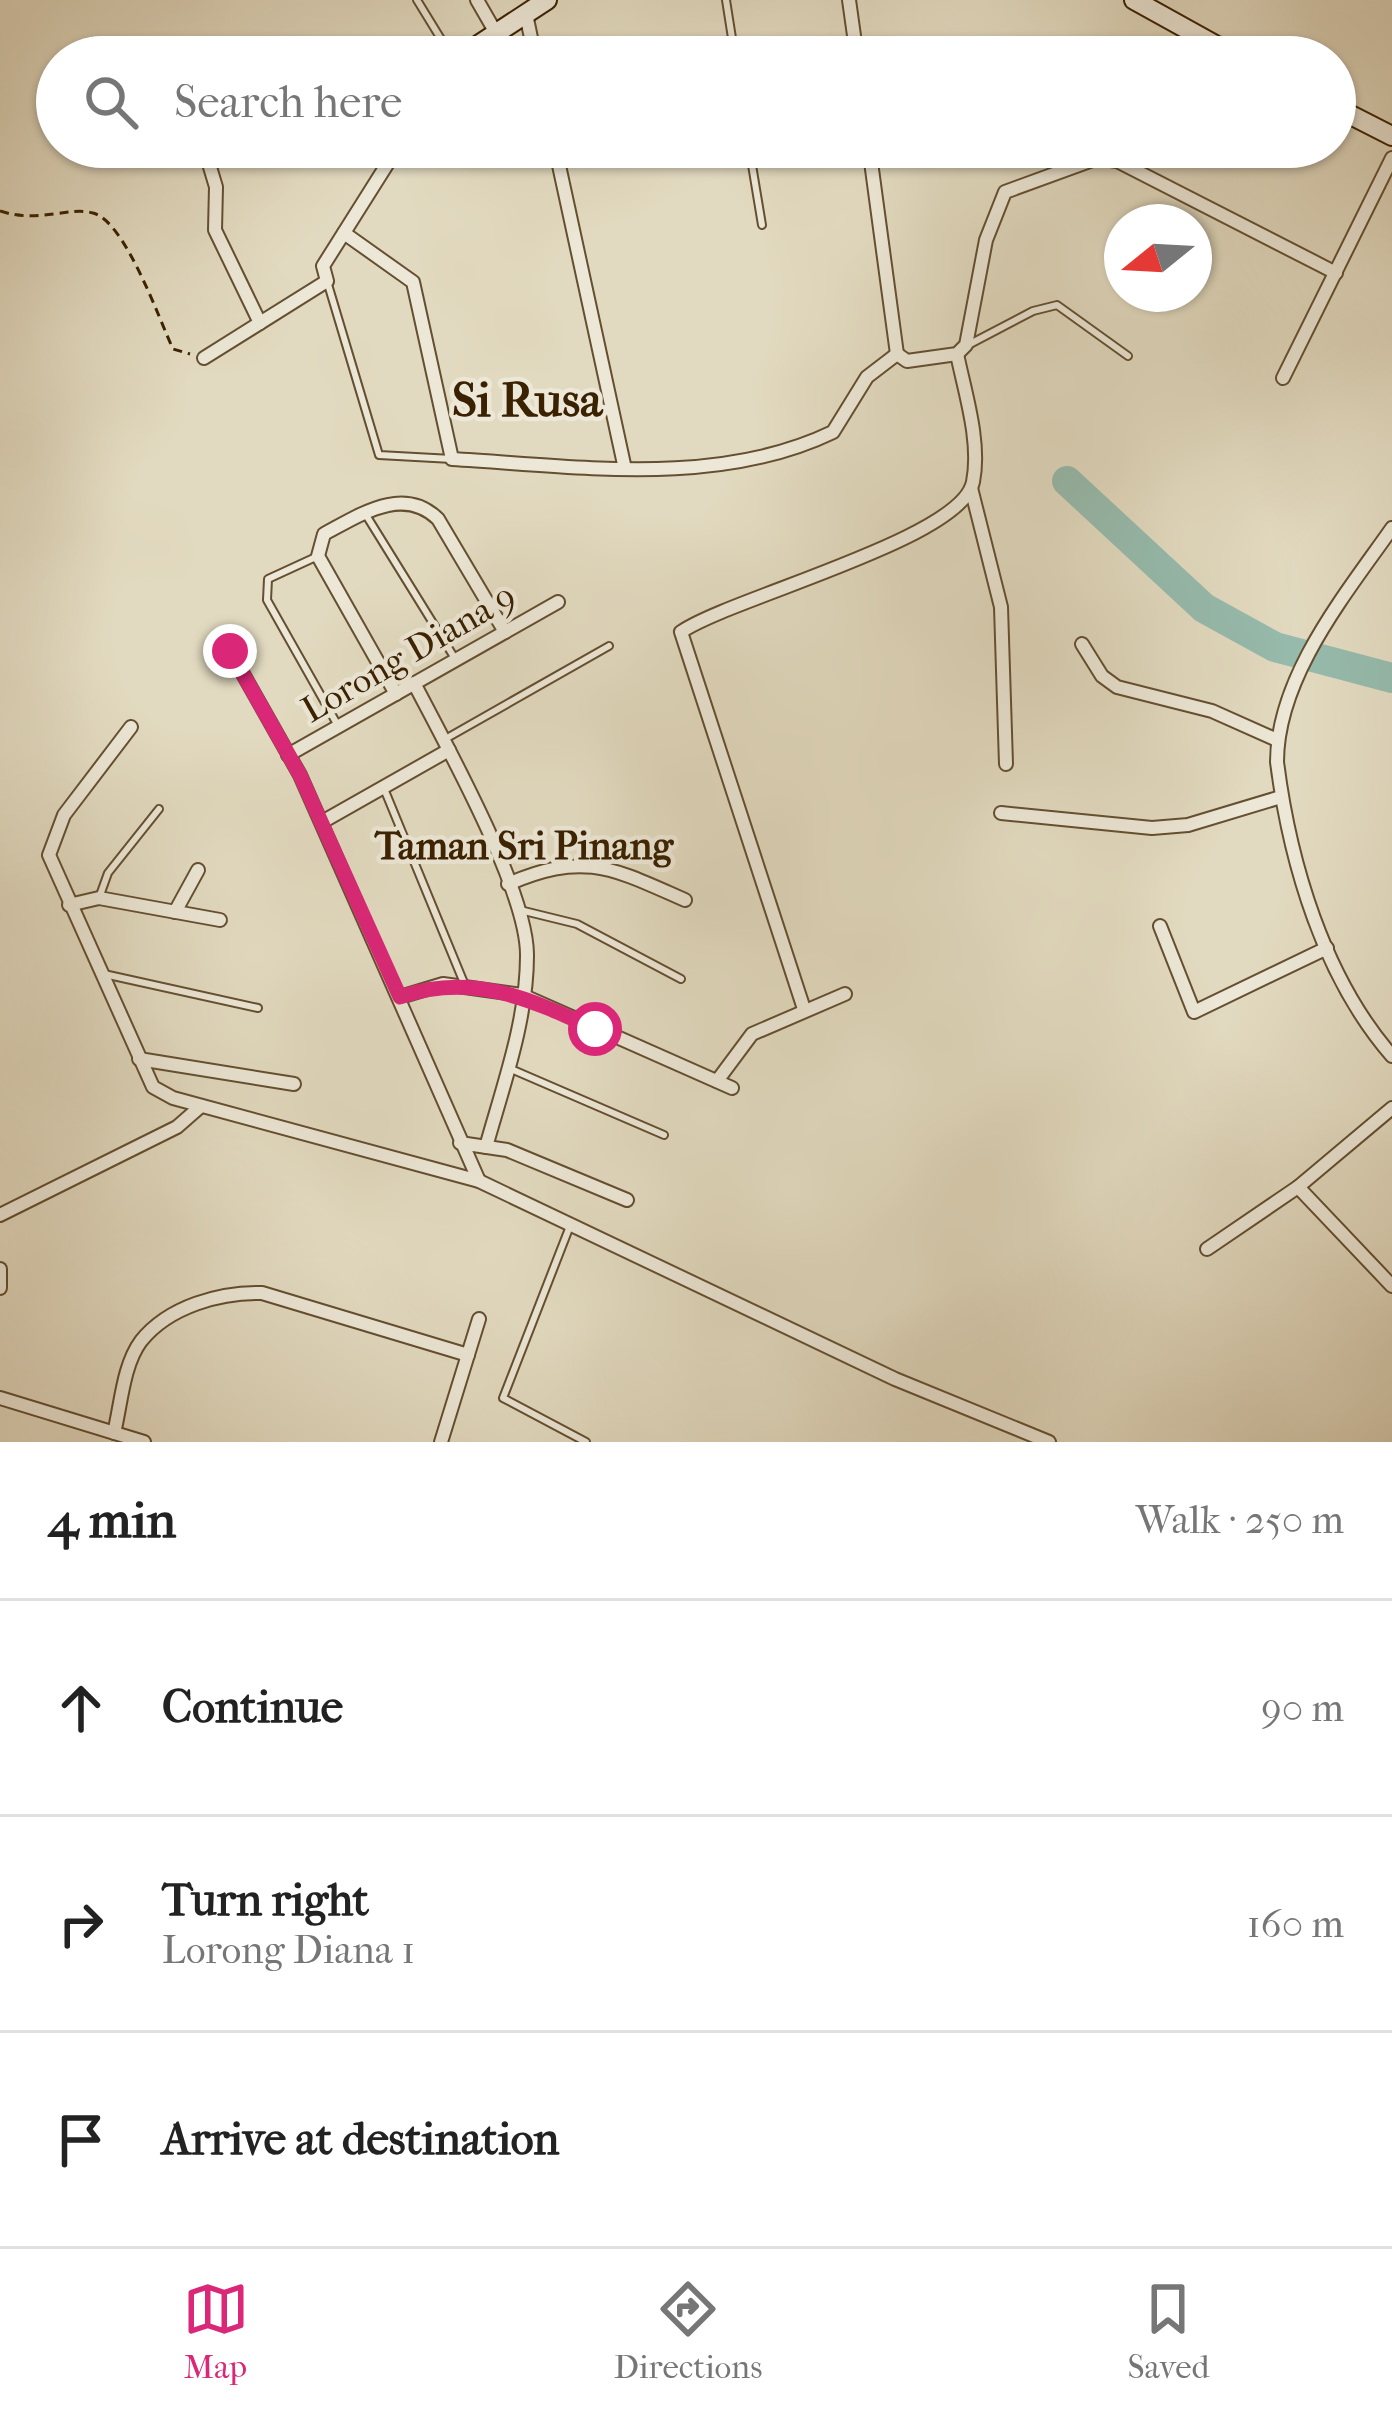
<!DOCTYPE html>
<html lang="en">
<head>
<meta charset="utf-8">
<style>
  :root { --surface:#fff; --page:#f2f2f2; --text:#222; --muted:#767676; --line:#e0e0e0; --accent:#db2777 }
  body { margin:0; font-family:"IM FELL French Canon",serif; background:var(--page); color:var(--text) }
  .compass { position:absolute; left:1104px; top:204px; width:108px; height:108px; border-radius:50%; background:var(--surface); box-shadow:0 3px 9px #0004; rotate:252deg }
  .stop { position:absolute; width:36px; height:36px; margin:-27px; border:9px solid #db2777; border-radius:50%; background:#fff }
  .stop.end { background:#db2777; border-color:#fff; box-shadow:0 3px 12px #0008 }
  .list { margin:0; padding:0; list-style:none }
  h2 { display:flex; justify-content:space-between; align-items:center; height:156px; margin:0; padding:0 48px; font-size:51px }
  h2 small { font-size:39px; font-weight:400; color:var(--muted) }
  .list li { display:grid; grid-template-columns:78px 1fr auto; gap:36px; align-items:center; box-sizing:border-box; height:216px; padding:0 48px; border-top:3px solid var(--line) }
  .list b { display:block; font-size:45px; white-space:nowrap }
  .list p { margin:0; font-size:39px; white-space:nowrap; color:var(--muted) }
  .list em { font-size:39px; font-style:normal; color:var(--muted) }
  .icon { flex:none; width:66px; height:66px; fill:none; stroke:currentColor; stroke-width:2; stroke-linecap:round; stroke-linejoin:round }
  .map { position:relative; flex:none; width:1392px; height:1442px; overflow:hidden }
  .search { position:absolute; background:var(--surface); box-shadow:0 3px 9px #0004; left:36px; right:36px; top:36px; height:132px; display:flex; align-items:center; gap:30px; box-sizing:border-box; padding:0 42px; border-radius:66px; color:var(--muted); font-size:45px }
  .sheet { height:804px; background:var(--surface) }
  nav { display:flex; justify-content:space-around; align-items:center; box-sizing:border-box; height:168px; border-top:3px solid var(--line); background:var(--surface); font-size:33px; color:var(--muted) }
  nav a { display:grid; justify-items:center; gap:6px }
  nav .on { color:var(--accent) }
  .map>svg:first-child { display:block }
</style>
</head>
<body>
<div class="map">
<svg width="1392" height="1442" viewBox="0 0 1392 1442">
  <rect width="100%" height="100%" fill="#e2dac0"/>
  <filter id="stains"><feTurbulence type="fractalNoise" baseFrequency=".00167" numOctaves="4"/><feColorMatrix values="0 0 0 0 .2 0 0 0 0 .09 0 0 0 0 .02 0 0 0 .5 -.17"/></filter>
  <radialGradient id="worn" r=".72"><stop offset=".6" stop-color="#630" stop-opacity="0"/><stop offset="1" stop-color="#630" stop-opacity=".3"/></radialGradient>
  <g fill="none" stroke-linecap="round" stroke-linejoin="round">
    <!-- river -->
    <polyline stroke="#96bbad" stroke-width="30" points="1067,481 1204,608 1275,647 1392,678"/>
    <defs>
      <g id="lane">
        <polyline points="417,0 452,57"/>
        <polyline points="726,0 735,57"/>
        <polyline points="749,147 762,225"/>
        <polyline points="327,281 379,455 452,459"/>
        <polyline points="970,344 1033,311 1057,305 1128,356"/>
        <polyline points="366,515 454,657"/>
        <polyline points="318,556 268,579 267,600 337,724"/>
        <polyline points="447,738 609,646"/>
        <polyline points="385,791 464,983"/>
        <polyline points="99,898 108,873 159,809"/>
        <polyline points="520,910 577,924 681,979"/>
        <polyline points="104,974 258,1008"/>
        <polyline points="511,1069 664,1135"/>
        <polyline points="570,1226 503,1398 586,1442"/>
      </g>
      <g id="street">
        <polyline points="477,0 496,33"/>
        <polyline points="849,0 857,57"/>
        <polyline points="526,14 535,57"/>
        <polyline points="204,147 216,187 215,230 260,323"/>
        <polyline points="555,147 625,469"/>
        <polyline points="869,147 897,354"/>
        <path d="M344 233 413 282 452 459C576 466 717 488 833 432L867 377 897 354"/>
        <polyline points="897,354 907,361 957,354 966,345 986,240 1005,192 1098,158 1117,161 1336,273"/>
        <polyline points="204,358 327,281 323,266 398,147"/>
        <polyline points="1283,378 1392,158"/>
        <polyline points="971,488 1001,607 1006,764"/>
        <path d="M1392 528C1345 595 1277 677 1277 762 1290 864 1324 978 1392 1056"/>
        <polyline points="1082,644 1102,676 1117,687 1212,711 1277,740"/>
        <polyline points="230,651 300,775 479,1181"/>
        <path d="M414 683C446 745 528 892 527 956 527 1020 503 1086 486 1147"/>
        <path d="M396 694 318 556 324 534C360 515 403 485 438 519L505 632"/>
        <polyline points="131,727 64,815 49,855 153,1087 173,1098 479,1181 895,1379 1049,1442"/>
        <polyline points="288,755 558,602"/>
        <polyline points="1001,813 1152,828 1188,825 1281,797"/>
        <polyline points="322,822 449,750"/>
        <path d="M508 884C585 851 612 868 685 900"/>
        <polyline points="69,905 99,898 220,920"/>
        <polyline points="175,912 198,870"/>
        <polyline points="1160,926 1194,1012 1327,948"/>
        <polyline points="400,997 443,984 522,995 732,1088"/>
        <path d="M804 1009 681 632C730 598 962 539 973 482 981 442 965 393 957 354"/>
        <polyline points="139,1059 294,1084"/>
        <polyline points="717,1081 752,1034 845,994"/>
        <polyline points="460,1143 507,1150 627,1200"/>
        <polyline points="1298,1187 1392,1286"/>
        <polyline points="0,1215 177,1127 201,1106"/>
        <polyline points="1207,1249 1298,1187 1392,1108"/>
        <polyline points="0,1269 0,1288"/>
        <polyline points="0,1398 144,1442"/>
        <path d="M114 1433C121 1405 123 1365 141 1341 169 1306 221 1292 262 1293L468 1355"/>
        <polyline points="441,1442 479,1319"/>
      </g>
      <g id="secondary">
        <polyline points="1134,0 1237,57"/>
        <polyline points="460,57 547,0"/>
        <polyline points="1335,107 1392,136"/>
      </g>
    </defs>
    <!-- lane casing -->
    <use href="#lane" stroke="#644f30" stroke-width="10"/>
    <!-- street casing -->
    <use href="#street" stroke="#644f30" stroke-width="16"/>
    <!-- secondary casing -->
    <use href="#secondary" stroke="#3a2100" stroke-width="22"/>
    <!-- path -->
    <path stroke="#3a2100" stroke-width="3" stroke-dasharray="9 6" stroke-linecap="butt" d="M0 211C39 224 68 206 93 213 125 221 159 319 173 349L190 354"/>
    <!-- lane -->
    <use href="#lane" stroke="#ece7d6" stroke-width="6"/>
    <!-- street -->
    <use href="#street" stroke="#ece7d6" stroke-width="12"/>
    <!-- secondary -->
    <use href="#secondary" stroke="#ece7d6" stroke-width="18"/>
  </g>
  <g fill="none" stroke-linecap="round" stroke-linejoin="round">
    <!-- route -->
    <path stroke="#db2777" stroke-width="15" d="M230 651 300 775 400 997C472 972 530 999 595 1029"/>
  </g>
  <g text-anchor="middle" stroke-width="9" stroke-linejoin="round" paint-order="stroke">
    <!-- street labels -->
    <g font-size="36" fill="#3a2100" stroke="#ece7d6">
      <text transform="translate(408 652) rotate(-30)" y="13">Lorong Diana 9</text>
    </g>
    <!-- neighbourhood labels -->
    <g font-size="39" font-weight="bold" fill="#3a2100" stroke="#ece7d6">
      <text x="524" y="859">Taman Sri Pinang</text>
    </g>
    <!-- district labels -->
    <g font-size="48" font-weight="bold" fill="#3a2100" stroke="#ece7d6">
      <text x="527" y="416">Si Rusa</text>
    </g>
  </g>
  <rect width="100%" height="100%" filter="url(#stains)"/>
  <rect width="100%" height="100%" fill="url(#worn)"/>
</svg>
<svg class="compass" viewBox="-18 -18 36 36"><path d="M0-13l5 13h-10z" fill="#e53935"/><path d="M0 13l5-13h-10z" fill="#767676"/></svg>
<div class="stop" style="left:595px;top:1029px"></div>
<div class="stop end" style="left:230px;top:651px"></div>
<div class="search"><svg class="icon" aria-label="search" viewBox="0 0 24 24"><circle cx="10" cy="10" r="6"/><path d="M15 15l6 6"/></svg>Search here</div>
</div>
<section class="sheet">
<h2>4 min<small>Walk · 250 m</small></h2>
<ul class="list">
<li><svg class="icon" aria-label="ahead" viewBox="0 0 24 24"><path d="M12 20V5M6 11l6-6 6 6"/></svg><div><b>Continue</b></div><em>90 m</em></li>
<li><svg class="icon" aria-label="right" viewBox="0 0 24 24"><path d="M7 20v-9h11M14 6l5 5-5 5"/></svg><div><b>Turn right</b><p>Lorong Diana 1</p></div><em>160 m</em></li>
<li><svg class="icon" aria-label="arrive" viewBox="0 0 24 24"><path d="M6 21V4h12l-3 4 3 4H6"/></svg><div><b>Arrive at destination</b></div></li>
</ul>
</section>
<nav>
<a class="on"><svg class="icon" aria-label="map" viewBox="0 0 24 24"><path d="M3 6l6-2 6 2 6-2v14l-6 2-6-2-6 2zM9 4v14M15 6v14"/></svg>Map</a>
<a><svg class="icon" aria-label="directions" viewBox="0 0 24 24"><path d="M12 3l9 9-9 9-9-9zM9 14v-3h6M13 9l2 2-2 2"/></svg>Directions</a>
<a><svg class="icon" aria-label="saved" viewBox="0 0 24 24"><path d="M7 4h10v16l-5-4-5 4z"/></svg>Saved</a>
</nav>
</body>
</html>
